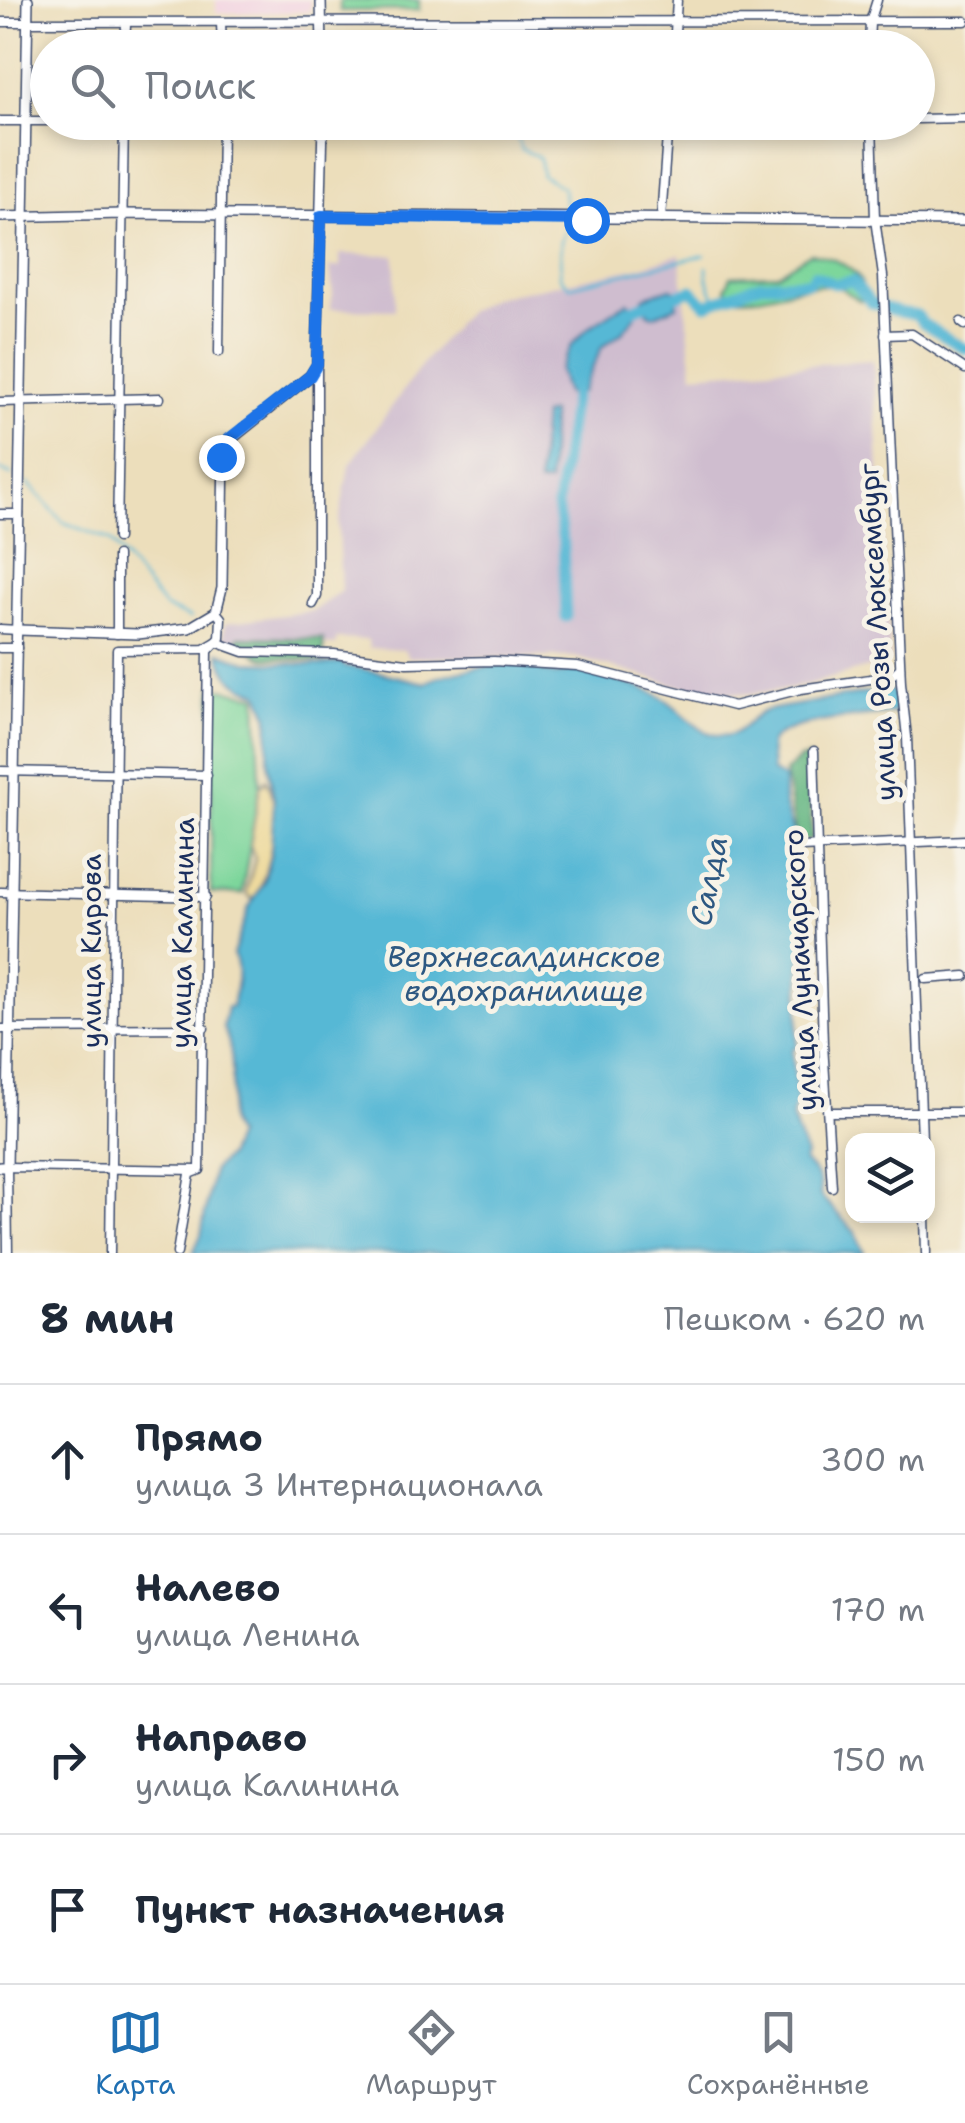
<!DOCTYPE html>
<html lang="ru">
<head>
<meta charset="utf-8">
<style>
  :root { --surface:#fff; --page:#f6f6f7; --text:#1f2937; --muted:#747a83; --line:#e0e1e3; --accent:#1f6fb2 }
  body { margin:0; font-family:"Shantell Sans",sans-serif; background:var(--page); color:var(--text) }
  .controls { position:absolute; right:30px; bottom:30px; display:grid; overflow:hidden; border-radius:20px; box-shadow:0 5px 15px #0003 }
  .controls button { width:90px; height:90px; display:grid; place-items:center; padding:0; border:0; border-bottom:2px solid var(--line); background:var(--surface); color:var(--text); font:50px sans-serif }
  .stop { position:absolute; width:30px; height:30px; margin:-22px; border:8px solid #1a73e8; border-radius:50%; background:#fff }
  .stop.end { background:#1a73e8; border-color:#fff; box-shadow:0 2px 10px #0008 }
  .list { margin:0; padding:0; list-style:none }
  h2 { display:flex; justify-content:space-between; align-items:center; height:130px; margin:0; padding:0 40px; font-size:42px }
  h2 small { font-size:32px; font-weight:400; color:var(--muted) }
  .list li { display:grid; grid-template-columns:65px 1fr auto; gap:30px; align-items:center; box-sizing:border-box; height:150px; padding:0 40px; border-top:2px solid var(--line) }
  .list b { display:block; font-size:38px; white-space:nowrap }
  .list p { margin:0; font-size:32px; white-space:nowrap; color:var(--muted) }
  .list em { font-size:32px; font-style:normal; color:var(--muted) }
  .icon { flex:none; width:55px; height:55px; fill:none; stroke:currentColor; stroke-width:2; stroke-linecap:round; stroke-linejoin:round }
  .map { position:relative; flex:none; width:965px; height:1253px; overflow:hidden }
  .search { position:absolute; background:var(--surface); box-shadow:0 5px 15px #0003; left:30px; right:30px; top:30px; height:110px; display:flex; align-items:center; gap:25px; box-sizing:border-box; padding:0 35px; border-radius:55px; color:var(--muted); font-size:38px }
  .sheet { height:730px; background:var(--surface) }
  nav { display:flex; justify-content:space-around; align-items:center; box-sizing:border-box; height:140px; border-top:2px solid var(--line); background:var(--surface); font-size:28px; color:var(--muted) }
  nav a { display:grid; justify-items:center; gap:5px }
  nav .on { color:var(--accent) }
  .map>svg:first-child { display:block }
</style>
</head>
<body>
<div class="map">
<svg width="965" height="1253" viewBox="0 0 965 1253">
  <rect width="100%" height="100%" fill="#f7f3e8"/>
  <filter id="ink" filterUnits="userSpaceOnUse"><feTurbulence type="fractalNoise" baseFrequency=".01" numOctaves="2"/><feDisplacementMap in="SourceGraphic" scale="20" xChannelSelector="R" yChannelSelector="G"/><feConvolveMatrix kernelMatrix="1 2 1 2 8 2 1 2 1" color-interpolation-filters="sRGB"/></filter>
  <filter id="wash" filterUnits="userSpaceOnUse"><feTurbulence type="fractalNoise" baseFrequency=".0048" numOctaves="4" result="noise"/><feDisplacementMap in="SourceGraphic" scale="40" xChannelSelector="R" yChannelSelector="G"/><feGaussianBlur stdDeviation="2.25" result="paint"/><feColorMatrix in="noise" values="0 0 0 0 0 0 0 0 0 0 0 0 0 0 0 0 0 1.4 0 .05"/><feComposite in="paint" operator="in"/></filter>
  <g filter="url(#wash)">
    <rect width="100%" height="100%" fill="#ecdebb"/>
    <!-- built -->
    <g fill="#f2cfe1">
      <polygon points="216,0 310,0 310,12 216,13"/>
      <polygon points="270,28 308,29 309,47 270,47"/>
    </g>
    <!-- industrial -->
    <g fill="#cfbdcf">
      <polygon points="340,254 395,255 395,310 329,309 333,296 330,267 340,267"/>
      <polygon points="680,254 693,374 873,360 890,662 790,689 747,694 687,688 574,657 408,657 404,650 369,648 368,640 336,639 336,645 224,640 225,623 313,611 341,591 338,526 349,466 423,363 466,312 495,297 639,267"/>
    </g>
    <!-- green -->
    <g fill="#7dd69b" stroke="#4c827c" stroke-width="2.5">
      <polygon points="340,0 419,0 419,10 340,11"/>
      <path d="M810 253C834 257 872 273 861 301 853 298 847 291 840 288 804 277 764 305 729 296L726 288 731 276 777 274Z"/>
      <polygon points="212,687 257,696 260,786 242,894 211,893"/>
    </g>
    <!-- forest -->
    <g fill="#66b783" stroke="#407370" stroke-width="2.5">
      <polygon points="239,637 323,639 324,661 264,658 234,643"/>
      <polygon points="809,757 812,840 797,842 785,772 799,759"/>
    </g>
    <!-- sand -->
    <path fill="#eeda9e" stroke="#84847e" stroke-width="2.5" d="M266 780C284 806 269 874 254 901L246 893 255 859 250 845 260 786Z"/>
    <!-- water -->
    <g fill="#57b8d5" stroke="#39749a" stroke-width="2.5">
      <polygon points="671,288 675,291 677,306 653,316 649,314 642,301 644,297"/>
      <polygon points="628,302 635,306 635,317 622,332 602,347 581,392 566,394 559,370 571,346 588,328"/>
      <polygon points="551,413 549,483 538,483 543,415"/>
      <path d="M219 652 246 662 323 665 342 662 344 666C373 670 398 677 425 683 443 672 510 660 529 666 546 672 557 680 575 668 604 680 636 682 663 698 684 710 700 740 729 735 744 732 752 715 767 710L883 690 896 691 899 711C872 719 783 717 770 744L772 772 784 778V802L796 844 795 879 803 920 797 1047 792 1049 797 1099 792 1117 806 1155 804 1162C815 1171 822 1180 820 1195L855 1232 864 1253H193L201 1235 213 1170 227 1157 236 1136C223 1117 232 1110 232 1091 233 1072 232 1044 223 1028L227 1007H232C234 992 243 968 233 955L249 907 264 883 271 852 274 800 268 761 269 717 259 693C236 686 224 676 219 652Z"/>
    </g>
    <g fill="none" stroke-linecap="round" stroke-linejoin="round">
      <!-- stream -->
      <g stroke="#57b8d5" stroke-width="2.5">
        <polyline points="468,47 469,48"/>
        <polyline points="513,126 521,149 539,157 542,175 563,188 565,207"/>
        <polyline points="565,231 561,240 560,277 570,286 705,255"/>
        <polyline points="707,267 707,277 715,300"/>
        <polyline points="0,470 12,475"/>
        <polyline points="28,483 63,522 110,540 165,608 191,618"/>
      </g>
      <!-- river -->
      <g stroke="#57b8d5" stroke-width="11">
        <path d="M624 316C641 300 670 300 692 290L706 305 760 284 809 282 814 275 834 284 853 281 871 303 898 312 917 315 922 323 965 349"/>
        <polyline points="566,617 563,544 557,506 575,385"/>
      </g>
    </g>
  </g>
  <g filter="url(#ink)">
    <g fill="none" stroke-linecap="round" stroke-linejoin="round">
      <defs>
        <g id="minor">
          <polyline points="0,22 965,21"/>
          <polyline points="221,23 222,48"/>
          <polyline points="125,48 126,24"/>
          <polyline points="674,48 677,0"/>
          <polyline points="869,48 870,22 877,0"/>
          <polyline points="918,119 965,118"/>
          <polyline points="0,121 48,121"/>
          <polyline points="872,122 875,219 883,276 901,683 907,737 922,1140"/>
          <polyline points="661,219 668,122"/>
          <polyline points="961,322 965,325"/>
          <polyline points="885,335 912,334 965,369"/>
          <polyline points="219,352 222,122"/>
          <polyline points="0,402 160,398"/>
          <polyline points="0,514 19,514"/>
          <polyline points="117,538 124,122"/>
          <polyline points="117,556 117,634"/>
          <polyline points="313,604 317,596 317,365"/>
          <polyline points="0,629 18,630"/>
          <polyline points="0,648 17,648"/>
          <polyline points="814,751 823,1044 832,1187"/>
          <polyline points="0,771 207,775"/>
          <polyline points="801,847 965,840"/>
          <polyline points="0,892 206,897"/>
          <polyline points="926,979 965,976"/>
          <polyline points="0,1029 204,1028"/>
          <polyline points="829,1112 965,1112"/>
          <polyline points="925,1216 926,1253"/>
          <polyline points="8,1253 7,1167 197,1170"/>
          <polyline points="110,1253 117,650 204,649 216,642 244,652 334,654 407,663 494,661 577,666 734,706 801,689 891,676 900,668"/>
          <polyline points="177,1253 190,1174 200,1170 208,651 220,638 221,618 216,612"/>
        </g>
        <g id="major">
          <polyline points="321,0 322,48"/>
          <polyline points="0,217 122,214 965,221"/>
          <polyline points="18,630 138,634 189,628 216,612 222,588 224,445 310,376 317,365 323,122"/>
          <polyline points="0,1167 7,1167 28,0"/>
        </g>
      </defs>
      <!-- minor casing -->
      <use href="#minor" stroke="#3a496c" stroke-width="11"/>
      <!-- major casing -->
      <use href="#major" stroke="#3a496c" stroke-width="12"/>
      <!-- minor -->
      <use href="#minor" stroke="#fff" stroke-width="8"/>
      <!-- major -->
      <use href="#major" stroke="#fff" stroke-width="9"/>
    </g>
  </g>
  <g fill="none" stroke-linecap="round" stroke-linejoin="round" filter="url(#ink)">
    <!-- route -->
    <polyline stroke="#1a73e8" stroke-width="12" points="221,457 224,445 229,439 310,376 317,364 321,216 586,220"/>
  </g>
  <g text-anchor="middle" stroke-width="10" stroke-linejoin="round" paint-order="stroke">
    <!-- street labels -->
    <g font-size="28" fill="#1b2f5e" stroke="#f7f3e8">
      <text transform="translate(877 632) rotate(-93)" y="10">улица Розы Люксембург</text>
      <text transform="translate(182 933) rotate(-89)" y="10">улица Калинина</text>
      <text transform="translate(91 951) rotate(-90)" y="10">улица Кирова</text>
      <text transform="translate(800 970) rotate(-93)" y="10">улица Луначарского</text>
    </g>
    <!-- water labels -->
    <g font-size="30" font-style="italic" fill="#2d5882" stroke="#f7f3e8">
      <text transform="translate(709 881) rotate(-79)" y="10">Салда</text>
      <text x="524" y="967">Верхнесалдинское<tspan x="524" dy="34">водохранилище</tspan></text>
    </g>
  </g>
</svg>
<div class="controls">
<button><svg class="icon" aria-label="layers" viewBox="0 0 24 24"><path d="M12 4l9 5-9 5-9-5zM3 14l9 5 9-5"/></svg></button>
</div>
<div class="stop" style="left:586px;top:220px"></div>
<div class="stop end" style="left:221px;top:457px"></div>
<div class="search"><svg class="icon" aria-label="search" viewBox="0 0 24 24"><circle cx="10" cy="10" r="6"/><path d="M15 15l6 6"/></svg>Поиск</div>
</div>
<section class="sheet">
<h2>8 мин<small>Пешком · 620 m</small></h2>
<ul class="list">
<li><svg class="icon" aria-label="ahead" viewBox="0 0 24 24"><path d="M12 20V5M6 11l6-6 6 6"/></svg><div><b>Прямо</b><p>улица 3 Интернационала</p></div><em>300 m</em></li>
<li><svg class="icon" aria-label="left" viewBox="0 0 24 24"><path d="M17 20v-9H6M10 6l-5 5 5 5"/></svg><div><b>Налево</b><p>улица Ленина</p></div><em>170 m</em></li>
<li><svg class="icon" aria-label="right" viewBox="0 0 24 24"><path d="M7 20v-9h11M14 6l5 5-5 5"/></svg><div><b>Направо</b><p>улица Калинина</p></div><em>150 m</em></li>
<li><svg class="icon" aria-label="arrive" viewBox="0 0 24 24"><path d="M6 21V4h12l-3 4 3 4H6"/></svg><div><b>Пункт назначения</b></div></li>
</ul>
</section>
<nav>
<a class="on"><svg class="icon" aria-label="map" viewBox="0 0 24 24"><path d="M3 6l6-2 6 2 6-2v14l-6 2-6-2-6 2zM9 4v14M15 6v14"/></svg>Карта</a>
<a><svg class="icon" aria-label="directions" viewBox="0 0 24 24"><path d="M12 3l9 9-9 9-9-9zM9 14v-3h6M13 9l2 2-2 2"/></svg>Маршрут</a>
<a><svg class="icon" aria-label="saved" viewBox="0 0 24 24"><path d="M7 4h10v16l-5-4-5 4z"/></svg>Сохранённые</a>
</nav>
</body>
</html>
